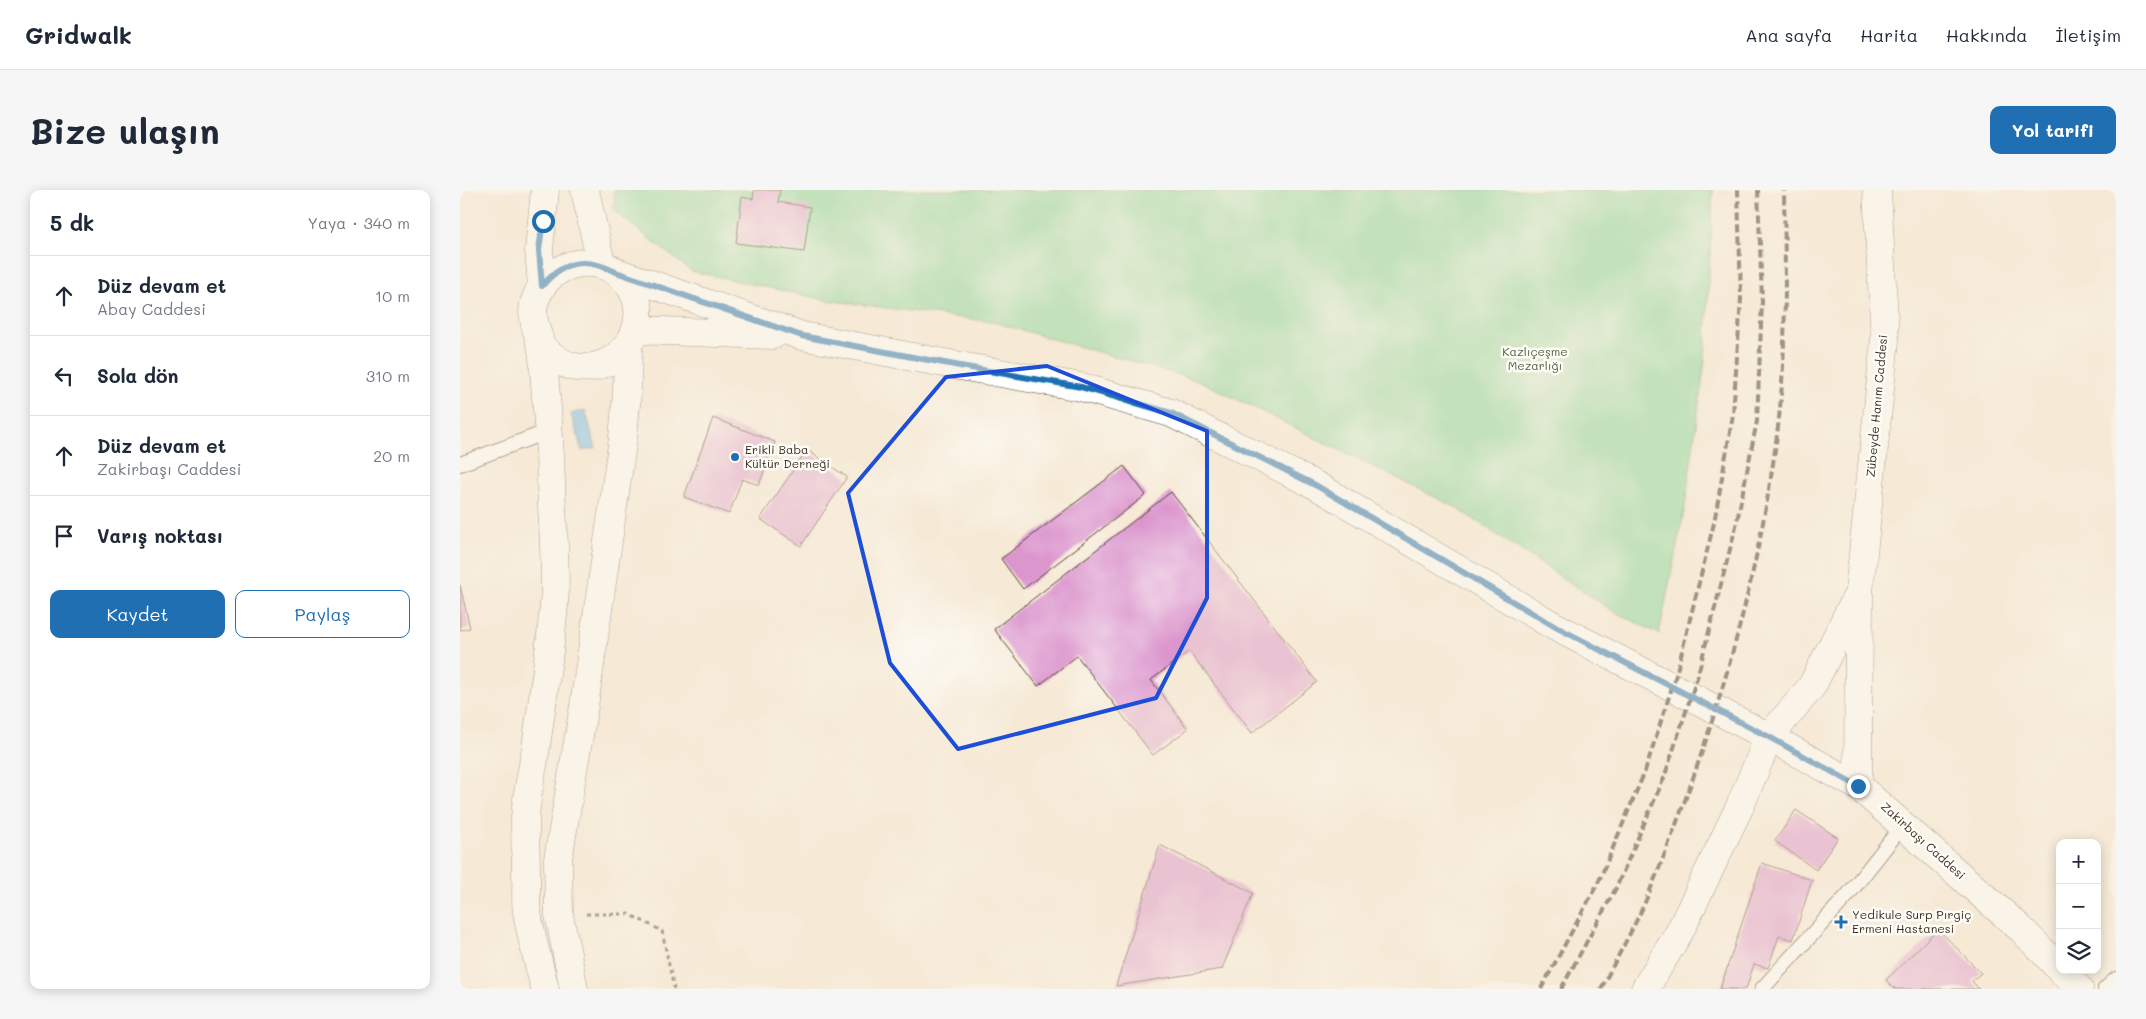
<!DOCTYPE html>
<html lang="tr">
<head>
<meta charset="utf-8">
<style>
  :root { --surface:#fff; --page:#f6f6f7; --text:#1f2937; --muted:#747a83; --line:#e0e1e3; --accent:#1f6fb2 }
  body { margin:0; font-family:Mali,sans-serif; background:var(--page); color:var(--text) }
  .controls { position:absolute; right:15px; bottom:15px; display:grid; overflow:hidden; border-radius:10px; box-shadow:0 2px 12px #0003 }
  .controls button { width:45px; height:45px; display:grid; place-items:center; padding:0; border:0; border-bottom:1px solid var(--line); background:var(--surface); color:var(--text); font:25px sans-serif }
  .stop { position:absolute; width:15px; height:15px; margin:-11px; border:4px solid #1f6fb2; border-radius:50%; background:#fff }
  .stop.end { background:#1f6fb2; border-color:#fff; box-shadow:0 1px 5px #0008 }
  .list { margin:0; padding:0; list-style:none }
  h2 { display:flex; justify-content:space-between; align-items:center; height:65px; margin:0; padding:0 20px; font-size:21px }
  h2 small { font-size:16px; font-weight:400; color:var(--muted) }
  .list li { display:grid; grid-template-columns:32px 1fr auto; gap:15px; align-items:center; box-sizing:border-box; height:80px; padding:0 20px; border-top:1px solid var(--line) }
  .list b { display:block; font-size:19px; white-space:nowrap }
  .list p { margin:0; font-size:16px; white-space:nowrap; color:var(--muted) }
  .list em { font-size:16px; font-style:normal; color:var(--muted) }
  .actions { display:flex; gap:10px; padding:15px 20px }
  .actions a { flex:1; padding:11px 0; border:1px solid var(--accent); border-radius:10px; text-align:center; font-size:18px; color:var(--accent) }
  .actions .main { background:var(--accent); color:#fff }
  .icon { flex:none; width:28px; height:28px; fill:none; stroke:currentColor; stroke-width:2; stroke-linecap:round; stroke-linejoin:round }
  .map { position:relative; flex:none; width:1656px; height:799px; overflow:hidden; border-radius:10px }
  header { display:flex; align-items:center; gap:30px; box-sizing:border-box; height:70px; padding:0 25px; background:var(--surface); border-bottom:1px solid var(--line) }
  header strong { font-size:24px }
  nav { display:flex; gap:28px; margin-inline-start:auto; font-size:18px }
  .intro { display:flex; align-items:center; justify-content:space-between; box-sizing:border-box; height:120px; padding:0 30px }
  h1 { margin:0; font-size:35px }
  .button { padding:12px 22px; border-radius:10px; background:var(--accent); color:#fff; font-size:18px; font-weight:700 }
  main { display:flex; gap:30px; padding:0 30px }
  aside { flex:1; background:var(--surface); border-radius:10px; box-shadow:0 2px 12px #0003 }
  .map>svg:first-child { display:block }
</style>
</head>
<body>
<header>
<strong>Gridwalk</strong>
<nav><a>Ana sayfa</a><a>Harita</a><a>Hakkında</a><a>İletişim</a></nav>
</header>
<div class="intro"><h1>Bize ulaşın</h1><a class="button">Yol tarifi</a></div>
<main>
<aside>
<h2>5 dk<small>Yaya · 340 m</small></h2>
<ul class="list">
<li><svg class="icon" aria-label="ahead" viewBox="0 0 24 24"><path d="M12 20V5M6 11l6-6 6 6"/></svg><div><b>Düz devam et</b><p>Abay Caddesi</p></div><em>10 m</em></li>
<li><svg class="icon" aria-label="left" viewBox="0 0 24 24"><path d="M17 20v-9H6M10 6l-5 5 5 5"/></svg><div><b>Sola dön</b></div><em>310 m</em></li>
<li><svg class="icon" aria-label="ahead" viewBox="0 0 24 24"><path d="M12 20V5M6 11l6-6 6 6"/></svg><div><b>Düz devam et</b><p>Zakirbaşı Caddesi</p></div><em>20 m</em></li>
<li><svg class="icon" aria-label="arrive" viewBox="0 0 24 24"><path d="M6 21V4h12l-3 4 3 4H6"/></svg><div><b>Varış noktası</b></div></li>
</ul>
<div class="actions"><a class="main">Kaydet</a><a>Paylaş</a></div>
</aside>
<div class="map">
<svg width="1656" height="799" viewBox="0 0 1656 799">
  <rect width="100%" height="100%" fill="#fdfcf7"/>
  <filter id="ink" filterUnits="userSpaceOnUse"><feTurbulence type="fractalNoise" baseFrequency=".02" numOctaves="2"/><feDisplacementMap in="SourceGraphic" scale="10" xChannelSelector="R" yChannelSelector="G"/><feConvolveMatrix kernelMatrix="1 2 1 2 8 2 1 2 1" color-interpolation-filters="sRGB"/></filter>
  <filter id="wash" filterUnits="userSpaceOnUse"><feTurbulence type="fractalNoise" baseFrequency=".0096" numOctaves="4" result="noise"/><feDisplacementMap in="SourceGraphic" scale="20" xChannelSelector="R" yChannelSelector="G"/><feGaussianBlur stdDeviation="1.12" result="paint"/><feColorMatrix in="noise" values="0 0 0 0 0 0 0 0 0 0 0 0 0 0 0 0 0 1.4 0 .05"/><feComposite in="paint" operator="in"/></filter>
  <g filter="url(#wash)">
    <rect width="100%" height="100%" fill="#f6e9d5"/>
    <!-- green -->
    <polygon fill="#85d89a" stroke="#60815c" points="154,0 1253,0 1245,170 1225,316 1199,444 1153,421 995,317 740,191 533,132 366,110 231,81 154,21"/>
    <!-- water -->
    <polygon fill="#72bbea" stroke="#567284" points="125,220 136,258 122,261 111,224"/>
    <g id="blocks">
      <!-- building -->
      <g fill="#dc96ce">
        <polygon points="294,0 320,0 318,12 350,17 344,62 276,53 282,7 293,9"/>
        <polygon points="253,228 315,252 299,295 282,289 269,324 224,307"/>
        <polygon points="347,260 387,287 341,356 300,329"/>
        <polygon points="664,276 686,305 563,399 541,369"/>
        <polygon points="711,302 857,492 792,543 729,461 691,490 728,539 693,565 617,466 578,496 534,439"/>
        <polygon points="0,395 10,438 0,440"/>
        <polygon points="1336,620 1378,648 1356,680 1315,651"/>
        <polygon points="700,655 793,703 762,779 656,796"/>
        <polygon points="1302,673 1352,690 1333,750 1319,746 1308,778 1294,774 1286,799 1260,799"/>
        <polygon points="1478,739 1521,783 1512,791 1519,799 1435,799 1426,790"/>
      </g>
    </g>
  </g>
  <g filter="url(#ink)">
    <use href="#blocks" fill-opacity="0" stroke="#574739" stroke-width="1"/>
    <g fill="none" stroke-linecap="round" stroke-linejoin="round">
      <defs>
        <g id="service">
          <polyline points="0,274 89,241"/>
          <polyline points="1302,799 1387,706 1443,635"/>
          <polyline points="1645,799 1656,789"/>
        </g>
        <g id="tertiary">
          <polyline points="156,82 342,146 500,176 621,197 711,223 857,296 1094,436 1309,547 1398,596 1561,739 1600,779"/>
          <polyline points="176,140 313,145"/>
          <polyline points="1398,596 1399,402 1425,150 1417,0"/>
          <polyline points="1601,780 1619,799"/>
          <polyline points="1185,799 1220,741 1280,616 1309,547 1352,496 1396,408"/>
        </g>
        <g id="secondary">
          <polyline points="125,0 141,74"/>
          <polyline points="82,96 79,60 85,0"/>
          <path d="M82 158C91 165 100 173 111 176 158 188 199 132 167 92 141 60 90 70 76 108 68 126 79 143 82 160 84 171 84 183 85 194 88 227 90 259 91 292 92 331 97 377 94 415 90 462 83 509 76 556 73 580 66 605 65 629 65 647 66 665 66 683 67 696 65 710 67 722 71 748 79 774 85 799"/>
          <polyline points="114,799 99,725 98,669 124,516 163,248 167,203 168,157"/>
        </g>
      </defs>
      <!-- service casing -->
      <use href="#service" stroke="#574739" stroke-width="16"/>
      <!-- tertiary casing -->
      <use href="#tertiary" stroke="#574739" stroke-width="29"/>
      <!-- secondary casing -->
      <use href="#secondary" stroke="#574739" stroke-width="29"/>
      <!-- path -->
      <polyline stroke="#574739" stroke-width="3" stroke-dasharray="4 4" stroke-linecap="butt" points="126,724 169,724 202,741 214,799"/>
      <!-- service -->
      <use href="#service" stroke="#fff" stroke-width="14"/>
      <!-- tertiary -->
      <use href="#tertiary" stroke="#fff" stroke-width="28"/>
      <!-- secondary -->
      <use href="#secondary" stroke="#fff" stroke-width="28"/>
      <!-- rail -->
      <g stroke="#3b2a1e" stroke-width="4" stroke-dasharray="8 4" stroke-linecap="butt">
        <polyline points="1081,799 1139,691 1185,581 1216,485 1254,333 1273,225 1281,109 1278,0"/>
        <polyline points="1101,799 1156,698 1204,588 1237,488 1276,336 1297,231 1302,112 1298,0"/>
        <path d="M1141 799C1156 769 1173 740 1186 710 1249 559 1298 400 1318 237 1327 159 1325 79 1324 0"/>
      </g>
    </g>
  </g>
  <g fill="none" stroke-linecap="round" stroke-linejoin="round" filter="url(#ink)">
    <!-- route -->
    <path stroke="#1f6fb2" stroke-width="6" d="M83 31 79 60 82 96C104 70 125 67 156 82L342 146 500 176 621 197 711 223 857 296 1094 436 1309 547 1398 596"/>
  </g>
  <!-- marked area -->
  <path d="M0 0H1656V799H0ZM587 176 747 241V408L696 508 498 559 430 473 388 303 486 187Z" fill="#f6e9d5" fill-opacity=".55" fill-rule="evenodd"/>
  <path fill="none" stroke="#1d4ed8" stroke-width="4" stroke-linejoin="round" d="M587 176 747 241V408L696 508 498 559 430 473 388 303 486 187Z"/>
  <!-- markers -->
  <g fill="#1f6fb2" stroke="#fdfcf7" stroke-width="2">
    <circle cx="275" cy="267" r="5"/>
    <path d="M1378.5 724.5h5v5h5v5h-5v5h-5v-5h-5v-5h5z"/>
  </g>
  <g text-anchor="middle" stroke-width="5" stroke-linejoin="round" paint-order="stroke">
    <!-- park labels -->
    <g font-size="12" fill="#515e43" stroke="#fdfcf7">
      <text x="1075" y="166">Kazlıçeşme<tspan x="1075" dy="14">Mezarlığı</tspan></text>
    </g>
    <!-- street labels -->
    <g font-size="12" fill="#3b2a1e" stroke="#fdfcf7">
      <text transform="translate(1417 216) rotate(-85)" y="4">Zübeyde Hanım Caddesi</text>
      <text transform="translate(1463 651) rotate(42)" y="4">Zakirbaşı Caddesi</text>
    </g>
    <!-- poi labels -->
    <g font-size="12" fill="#3b2a1e" stroke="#fdfcf7" text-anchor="start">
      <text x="285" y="264">Erikli Baba<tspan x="285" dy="14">Kültür Derneği</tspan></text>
      <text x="1392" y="729">Yedikule Surp Pırgiç<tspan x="1392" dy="14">Ermeni Hastanesi</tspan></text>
    </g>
  </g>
</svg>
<div class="controls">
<button>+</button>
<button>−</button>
<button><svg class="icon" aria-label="layers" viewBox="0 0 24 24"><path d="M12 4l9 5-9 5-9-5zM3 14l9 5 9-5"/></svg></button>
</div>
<div class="stop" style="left:83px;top:31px"></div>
<div class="stop end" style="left:1398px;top:596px"></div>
</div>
</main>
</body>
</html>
